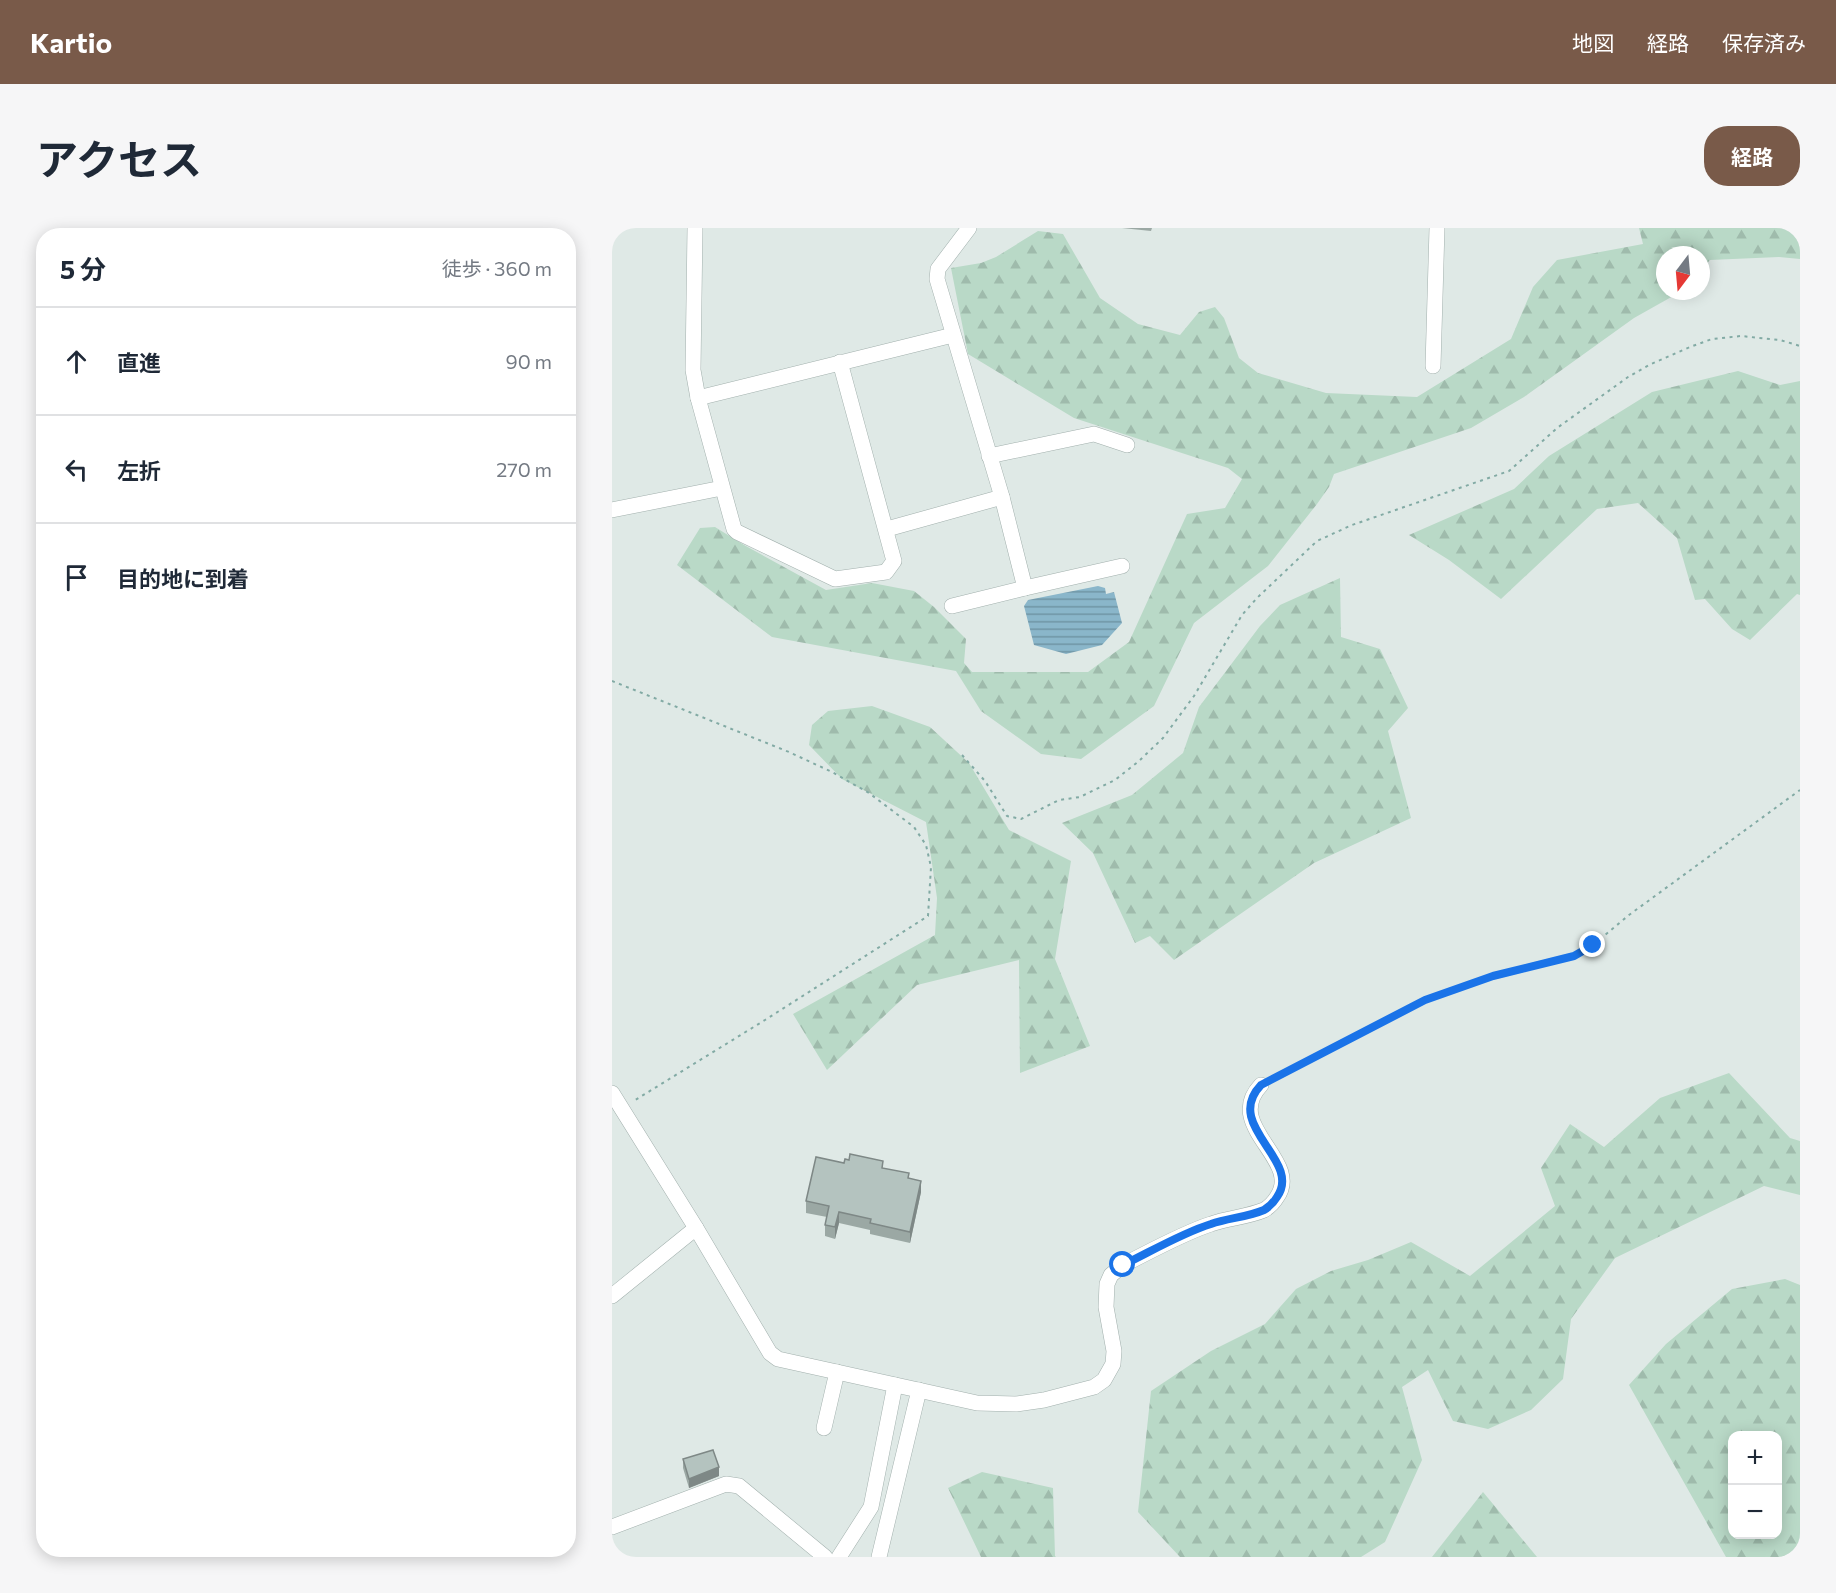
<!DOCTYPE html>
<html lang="ja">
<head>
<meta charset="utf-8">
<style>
  :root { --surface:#fff; --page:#f6f6f7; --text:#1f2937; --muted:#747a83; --line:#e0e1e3; --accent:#795a49 }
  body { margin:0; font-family:Commissioner,"Noto Sans JP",sans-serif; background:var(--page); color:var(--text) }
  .controls { position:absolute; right:18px; bottom:18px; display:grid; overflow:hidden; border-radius:12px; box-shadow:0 3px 15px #0003 }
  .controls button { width:54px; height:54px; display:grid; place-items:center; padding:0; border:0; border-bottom:2px solid var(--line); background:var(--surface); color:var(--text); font:30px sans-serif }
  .compass { position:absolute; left:1044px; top:18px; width:54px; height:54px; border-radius:50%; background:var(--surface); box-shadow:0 3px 15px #0003; rotate:196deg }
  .stop { position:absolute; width:18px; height:18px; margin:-14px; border:4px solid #1a73e8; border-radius:50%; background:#fff }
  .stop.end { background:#1a73e8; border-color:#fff; box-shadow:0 2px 6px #0008 }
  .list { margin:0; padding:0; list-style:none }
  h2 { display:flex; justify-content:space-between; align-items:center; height:78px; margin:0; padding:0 24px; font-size:26px }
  h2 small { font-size:20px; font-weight:400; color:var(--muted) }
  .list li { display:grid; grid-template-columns:39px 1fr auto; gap:18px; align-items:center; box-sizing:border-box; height:108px; padding:0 24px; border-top:2px solid var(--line) }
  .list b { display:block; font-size:22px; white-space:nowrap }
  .list em { font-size:20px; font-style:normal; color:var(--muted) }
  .icon { flex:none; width:33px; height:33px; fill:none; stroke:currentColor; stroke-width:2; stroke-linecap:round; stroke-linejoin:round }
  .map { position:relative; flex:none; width:1188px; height:1329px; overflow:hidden; border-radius:24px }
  header { display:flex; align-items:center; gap:36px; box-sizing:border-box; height:84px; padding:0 30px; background:var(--accent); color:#fff }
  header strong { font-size:28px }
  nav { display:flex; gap:33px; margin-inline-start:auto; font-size:21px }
  .intro { display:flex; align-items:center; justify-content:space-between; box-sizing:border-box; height:144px; padding:0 36px }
  h1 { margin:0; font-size:42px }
  .button { padding:15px 27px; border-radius:24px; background:var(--accent); color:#fff; font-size:21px; font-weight:700 }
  main { display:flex; gap:36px; padding:0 36px }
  aside { flex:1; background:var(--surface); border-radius:24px; box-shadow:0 3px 15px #0003 }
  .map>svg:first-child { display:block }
</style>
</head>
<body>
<header>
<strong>Kartio</strong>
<nav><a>地図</a><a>経路</a><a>保存済み</a></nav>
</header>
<div class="intro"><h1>アクセス</h1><a class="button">経路</a></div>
<main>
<aside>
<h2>5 分<small>徒歩 · 360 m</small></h2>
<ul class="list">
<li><svg class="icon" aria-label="ahead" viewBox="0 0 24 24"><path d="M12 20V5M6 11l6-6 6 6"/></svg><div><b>直進</b></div><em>90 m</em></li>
<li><svg class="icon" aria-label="left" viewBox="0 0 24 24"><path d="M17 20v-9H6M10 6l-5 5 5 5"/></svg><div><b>左折</b></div><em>270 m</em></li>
<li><svg class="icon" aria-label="arrive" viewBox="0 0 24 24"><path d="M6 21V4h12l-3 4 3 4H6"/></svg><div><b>目的地に到着</b></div></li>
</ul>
</aside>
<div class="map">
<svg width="1188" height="1329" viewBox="0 0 1188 1329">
  <defs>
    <pattern id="forest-firs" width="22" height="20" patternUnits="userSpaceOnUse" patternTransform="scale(1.5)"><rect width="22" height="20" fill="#b9d9c7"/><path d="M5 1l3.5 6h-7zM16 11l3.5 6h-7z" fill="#9fbbac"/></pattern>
    <pattern id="water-rules" width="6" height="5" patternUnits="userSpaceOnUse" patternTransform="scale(1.5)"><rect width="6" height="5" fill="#8ab6ca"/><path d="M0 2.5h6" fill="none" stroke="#7095a5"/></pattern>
  </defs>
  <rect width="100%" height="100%" fill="#dfe9e6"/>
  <!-- forest -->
  <g fill="url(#forest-firs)" fill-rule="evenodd">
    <polygon points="1027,0 1188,0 1188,31 1167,29 1098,32 1089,42 1089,27 1053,27 1053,63 1070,63 1022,90 912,169 859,200 722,246 717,259 705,276 656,338 582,395 542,478 469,531 429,526 369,483 344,443 160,409 65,337 88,300 103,299 132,317 214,362 260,355 302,363 322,379 354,411 352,435 360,444 476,444 517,414 575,286 613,280 630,251 616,240 462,190 356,126 339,40 369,35 384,29 426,3 451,6 488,70 526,96 568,107 587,84 603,79 612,90 627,130 646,145 714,165 805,169 899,111 921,59 945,32 1031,16"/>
    <polygon points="1126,143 1168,157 1188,153 1188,367 1185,366 1138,412 1120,401 1093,371 1083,372 1065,310 1026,275 985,281 889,371 837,332 797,307 902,261 937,228 1040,164"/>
    <polygon points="728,350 729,409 768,421 796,480 776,503 799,590 702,635 562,732 538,708 523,715 481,625 450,595 520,567 571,525 587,479 648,398 668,377"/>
    <polygon points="260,478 318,499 357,535 397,602 459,633 443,731 478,818 408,845 407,732 305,757 215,842 181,786 323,707 325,670 314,594 230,551 197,517 200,497 216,483"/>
    <polygon points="1117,845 1178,910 1188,913 1188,967 1152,958 1003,1030 959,1091 951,1151 919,1182 876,1201 841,1193 816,1142 790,1159 810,1232 773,1314 749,1329 568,1329 526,1284 539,1163 599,1123 653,1096 684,1061 719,1043 756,1032 799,1014 858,1048 943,978 929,940 958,896 992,919 1048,870"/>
    <path d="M1173 1051 1188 1057V1329H1114L1017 1157 1054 1116 1120 1061ZM1120 1208H1166V1306H1120Z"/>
    <polygon points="370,1244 441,1260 443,1328 444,1329 369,1329 336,1260"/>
    <polygon points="871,1264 925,1329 820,1329"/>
  </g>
  <!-- water -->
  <polygon fill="url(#water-rules)" points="486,358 493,360 494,366 502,364 510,395 490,417 454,426 422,417 412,378 416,372"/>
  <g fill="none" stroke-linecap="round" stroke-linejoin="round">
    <defs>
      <g id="minor">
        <polyline points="83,0 81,142 86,170 122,301 125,304 223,351 274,344 282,333 228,134"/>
        <polyline points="357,0 326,41 325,51 390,269 413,360"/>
        <polyline points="821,138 825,0"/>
        <polyline points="86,170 341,107"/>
        <polyline points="377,228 482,206 515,217"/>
        <polyline points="0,282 110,260"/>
        <polyline points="275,301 390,269"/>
        <polyline points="340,378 413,360 510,338"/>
        <path d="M0 865 84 1000 158 1125 166 1131 365 1175 404 1176 432 1172 482 1159 492 1152 501 1136 502 1123 494 1079 495 1056 499 1047 511 1037C537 1024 571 1005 599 996 616 990 635 989 652 982 657 979 662 974 665 969 691 932 610 898 649 857"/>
        <polyline points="0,1068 84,1000"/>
        <polyline points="212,1200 225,1144"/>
        <polyline points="0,1299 114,1256 127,1258 213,1329"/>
        <polyline points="227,1329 259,1279 283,1157"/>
        <polyline points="267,1329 307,1162"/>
      </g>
    </defs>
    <!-- minor casing -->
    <use href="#minor" stroke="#a2b0ad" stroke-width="16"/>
    <!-- path -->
    <g stroke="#82aaa4" stroke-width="2" stroke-dasharray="3 4.5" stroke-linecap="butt">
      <polyline points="0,453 177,524 220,544 257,565 302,599 314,617 319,639 316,688 153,792 20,874"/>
      <polyline points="350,527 373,553 395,588 409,591 447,572 468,569 503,552 527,533 551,510 582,468 630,387 645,370 705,313 740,297 897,243 945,200 1016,149 1037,137 1078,119 1100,111 1129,108 1168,112 1188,118"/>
      <polyline points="659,852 813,772 881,748 962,728 981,717 1017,687 1188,562"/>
    </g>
    <!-- minor -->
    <use href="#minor" stroke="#fff" stroke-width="15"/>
  </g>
  <!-- wall -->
  <g fill="#9ba8a4">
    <polygon points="510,0 540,0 539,3"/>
    <polygon points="237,932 271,940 297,950 309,964 298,1015 258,1006 258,1002 227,995 223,1011 213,1008 213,997 215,989 194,985 194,973 232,935"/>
    <polygon points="71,1231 107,1248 77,1260 71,1240"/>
  </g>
  <!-- shaded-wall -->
  <g fill="#7e8886">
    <polygon points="309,953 309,964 298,1015 298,1004"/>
    <polygon points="227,984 227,995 223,1011 223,999"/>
    <polygon points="107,1239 107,1248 77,1260 77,1251"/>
  </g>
  <!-- building -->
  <g fill="#b4c3bf" stroke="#7e8886" stroke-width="1.5">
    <polygon points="238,926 271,933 270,940 297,945 296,950 309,953 298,1004 258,995 259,991 227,984 223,999 213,997 217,978 194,973 204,929 232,935 233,931 237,932"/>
    <polygon points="101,1222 107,1239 77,1251 71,1231"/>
  </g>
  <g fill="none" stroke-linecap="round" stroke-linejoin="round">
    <!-- route -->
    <path stroke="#1a73e8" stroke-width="8" d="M511 1037C538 1024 570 1005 599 996 616 990 636 989 652 982 657 979 662 974 665 969 691 932 610 898 649 857L813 772 881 748 962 728 981 717"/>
  </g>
</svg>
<div class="controls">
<button>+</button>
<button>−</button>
</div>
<svg class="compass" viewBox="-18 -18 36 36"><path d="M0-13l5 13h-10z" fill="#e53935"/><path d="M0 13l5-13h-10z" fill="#747a83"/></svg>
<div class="stop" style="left:511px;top:1037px"></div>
<div class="stop end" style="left:981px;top:717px"></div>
</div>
</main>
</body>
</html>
